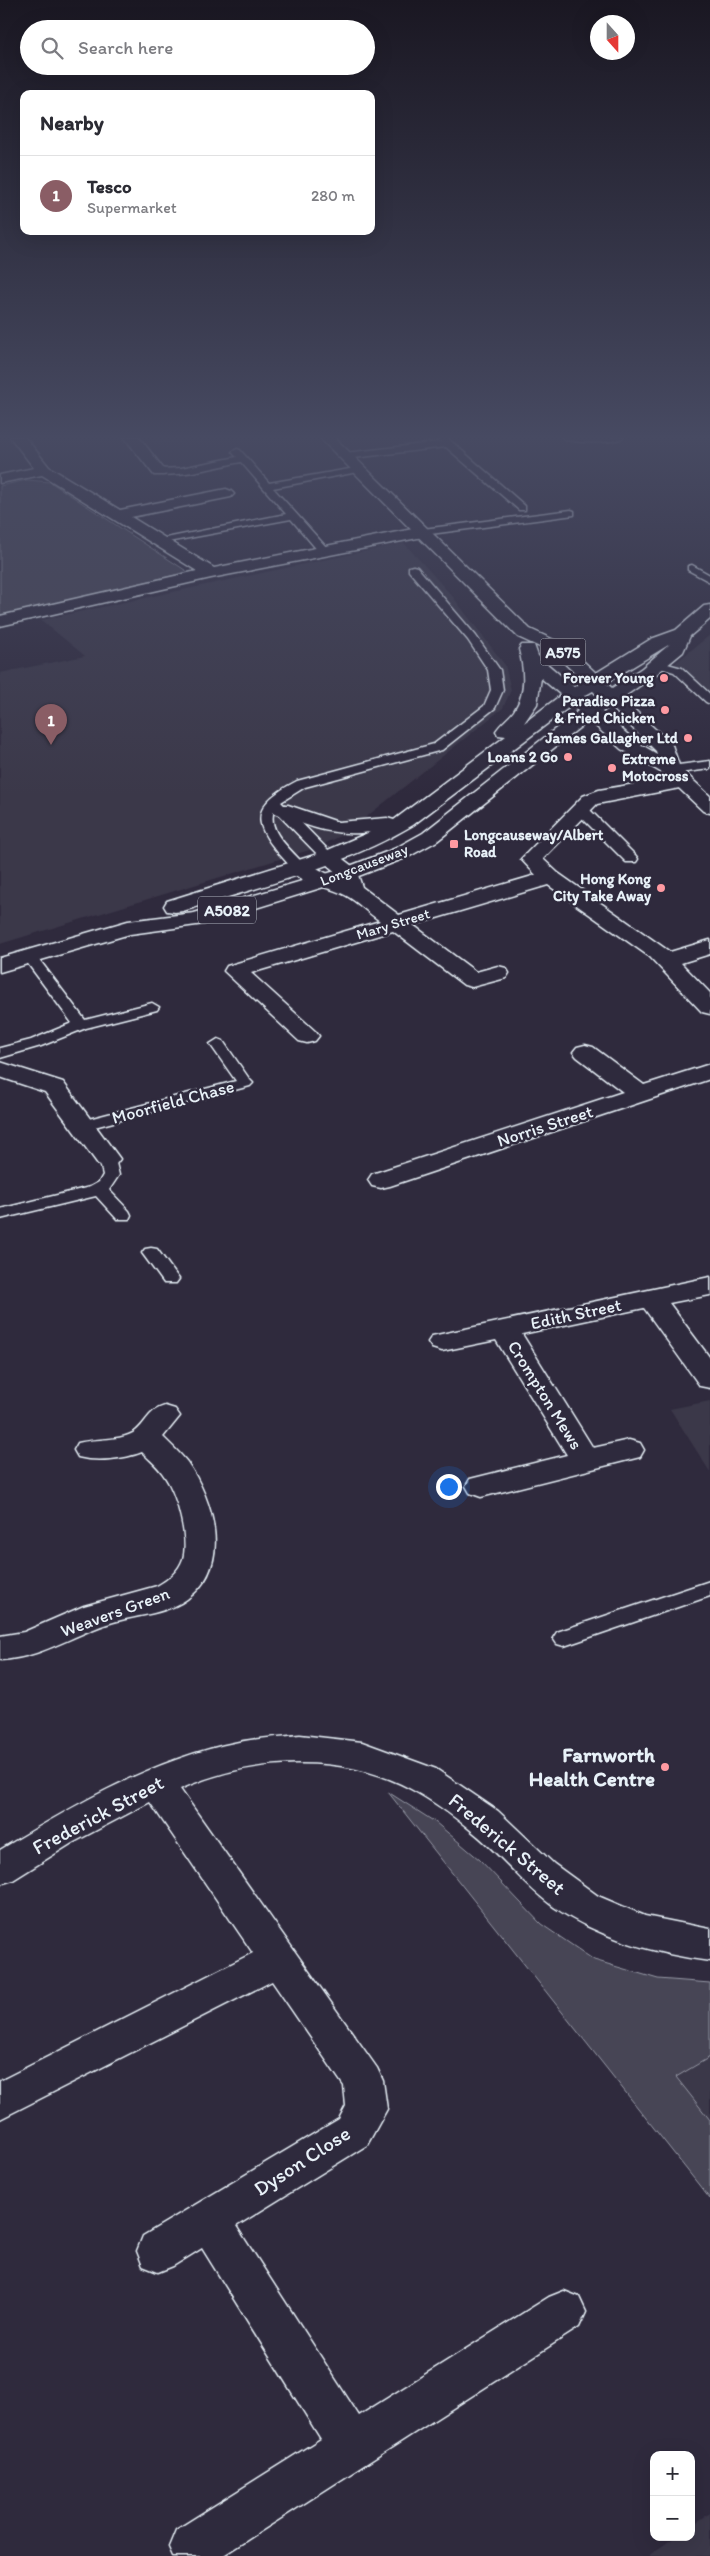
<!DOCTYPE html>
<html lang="en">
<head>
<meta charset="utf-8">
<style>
  :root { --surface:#fff; --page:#f2f2f3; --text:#2b2b33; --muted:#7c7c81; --line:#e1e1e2; --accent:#8a5d65 }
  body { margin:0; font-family:Itim,sans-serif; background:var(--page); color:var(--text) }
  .controls { position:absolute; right:15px; bottom:15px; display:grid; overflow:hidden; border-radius:10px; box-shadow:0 5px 20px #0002 }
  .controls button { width:45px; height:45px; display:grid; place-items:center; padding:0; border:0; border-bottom:1px solid var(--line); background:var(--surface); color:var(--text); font:25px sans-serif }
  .compass { position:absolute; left:590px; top:15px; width:45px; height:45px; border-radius:50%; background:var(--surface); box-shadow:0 5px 20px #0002; rotate:159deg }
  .you { position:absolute; left:448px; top:1486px; width:18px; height:18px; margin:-12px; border:4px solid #fff; border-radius:50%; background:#1a73e8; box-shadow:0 0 0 8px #1a73e833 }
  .badge { display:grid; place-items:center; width:32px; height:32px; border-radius:50%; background:var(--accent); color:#fff; font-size:16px; font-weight:700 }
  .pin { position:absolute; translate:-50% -41px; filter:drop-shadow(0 1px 2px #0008) }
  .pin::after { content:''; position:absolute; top:26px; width:18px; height:15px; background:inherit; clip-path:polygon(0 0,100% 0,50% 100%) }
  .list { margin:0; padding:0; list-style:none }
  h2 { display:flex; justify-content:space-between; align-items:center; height:65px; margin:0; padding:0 20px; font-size:21px }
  h2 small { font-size:16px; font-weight:400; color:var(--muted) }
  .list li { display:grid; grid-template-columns:32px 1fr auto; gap:15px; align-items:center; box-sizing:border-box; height:80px; padding:0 20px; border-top:1px solid var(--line) }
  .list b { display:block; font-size:19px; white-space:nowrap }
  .list p { margin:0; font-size:16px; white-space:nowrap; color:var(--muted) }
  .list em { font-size:16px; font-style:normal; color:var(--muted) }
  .icon { flex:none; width:28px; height:28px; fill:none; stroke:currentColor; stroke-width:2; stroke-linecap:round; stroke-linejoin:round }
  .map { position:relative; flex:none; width:710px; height:2556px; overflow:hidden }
  .search { position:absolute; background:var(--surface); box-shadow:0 5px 20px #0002; left:20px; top:20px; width:355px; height:55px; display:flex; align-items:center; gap:12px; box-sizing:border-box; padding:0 18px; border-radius:28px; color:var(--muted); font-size:19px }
  .panel { position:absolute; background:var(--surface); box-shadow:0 5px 20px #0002; left:20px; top:90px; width:355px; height:145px; border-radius:10px }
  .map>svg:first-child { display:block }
</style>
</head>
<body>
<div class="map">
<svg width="710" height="2556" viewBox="0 0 710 2556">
  <rect width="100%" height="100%" fill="#2f2a3d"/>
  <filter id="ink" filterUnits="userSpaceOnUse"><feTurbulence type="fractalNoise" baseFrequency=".02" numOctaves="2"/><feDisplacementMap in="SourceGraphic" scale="10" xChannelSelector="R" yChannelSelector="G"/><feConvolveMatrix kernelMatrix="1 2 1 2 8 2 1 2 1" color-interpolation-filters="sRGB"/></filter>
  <g filter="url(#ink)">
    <!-- built -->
    <g fill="#3b3749">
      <polygon points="149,437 217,437 219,439 154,444"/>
      <polygon points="404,543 453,597 505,665 511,690 503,708 345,834 316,848 0,944 0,673 85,656 41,620"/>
      <polygon points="710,635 710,695 675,663"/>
      <polygon points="710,1401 710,1472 670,1409"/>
      <polygon points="710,2057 710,2120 676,2077"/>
      <polygon points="710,2513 710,2556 648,2556 675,2537 691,2537 691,2526"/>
    </g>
    <!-- green -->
    <g fill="#464455" stroke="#979aa6">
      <polygon points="27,480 50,482 188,572 0,616 0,486"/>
      <polygon points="388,1792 435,1822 480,1860 541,1924 594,1960 658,1979 710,1983 710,2057 676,2077 710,2120 710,2199"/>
    </g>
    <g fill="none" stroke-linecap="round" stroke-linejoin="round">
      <defs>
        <g id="lane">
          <polygon points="436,437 446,437 452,442 525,506 525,510 519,510 446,447 345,459 340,456 345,453 441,442"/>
          <path d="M237 449 240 450 269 483 361 467 363 469 358 472 273 488 327 548V552H319L291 519 157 544 156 542 161 539 286 514 241 462C224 465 166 481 154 472L159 469 181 468 237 457 232 452Z"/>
          <polygon points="571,510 574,511 574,515 423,535 418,532 423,529"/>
          <polygon points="692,565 710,575 710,582 688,570 688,566"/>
          <path d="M413 566 417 567 476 636 500 670 503 690 495 708 442 750 305 787 281 802 335 857 333 860H323L274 810C266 833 294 851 306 867L304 870H294C258 832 240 810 297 781L434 744 484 706 491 690 488 670 468 640 409 571V567Z"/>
          <polygon points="657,661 682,668 710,694 710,704 706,702 674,672 653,666 653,662"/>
          <polygon points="710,761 710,769 671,774 665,770 671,766"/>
          <polygon points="581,805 586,806 636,856 638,859 636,862 626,862 576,812 575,809 576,806"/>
          <polygon points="30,953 35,954 85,1020 152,1003 159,1007 157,1010 86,1028 41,1046 0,1058 0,1048 31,1040 72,1023 23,957"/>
          <polygon points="218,1039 223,1041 250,1080 253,1083 250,1086 83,1130 75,1125 77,1122 236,1081 210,1044"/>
          <polygon points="107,1154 115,1159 119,1175 109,1190 129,1211 131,1215 129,1219 117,1219 96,1196 0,1219 0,1209 90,1187 99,1182 103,1175 99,1159"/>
          <polygon points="151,1248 157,1249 176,1275 179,1279 176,1283 164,1283 145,1257 142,1253 145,1249"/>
          <polygon points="710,1581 710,1596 564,1646 557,1644 553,1638 557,1632"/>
        </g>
        <g id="street">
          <polygon points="10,437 25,437 49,467 120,510 226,489 231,491 234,494 231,497 131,517 214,568 423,527 431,532 423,537 211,578 0,626 0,616 197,571 42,475 0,483 0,475 34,468"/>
          <polygon points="124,437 139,437 166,472 164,475 154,475"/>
          <path d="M562 437H623C618 444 567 444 562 437Z"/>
          <path d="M683 776 690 778 693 782 690 786 597 804 543 859 558 873 670 952 710 940V954L681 963 710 993V1014L702 1012 650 957 548 885 413 925 476 972 498 966 506 968 509 973 506 978 472 987 464 985 393 931 251 973 315 1031 319 1036 315 1041 307 1043 299 1041 224 971 227 966 380 921C368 913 357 901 345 895 326 885 301 886 288 867L292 863C309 858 323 875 340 879L339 875 318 857 321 853 328 851 335 853 356 869 362 887 399 915 536 875 521 859 583 796 599 790Z"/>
          <polygon points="585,1045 593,1047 644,1085 710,1064 710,1079 390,1186 381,1188 372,1186 368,1180 372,1174 623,1092 577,1057 573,1052 577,1047"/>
          <polygon points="0,1062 63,1082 120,1159 116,1164 107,1167 98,1164 45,1092 0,1077"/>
          <polygon points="710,1277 710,1295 669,1303 710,1358 710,1388 700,1386 644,1308 522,1334 593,1448 629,1440 640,1443 644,1450 640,1457 481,1497 470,1493 466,1486 470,1479 567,1455 496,1340 442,1351 432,1348 428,1342 432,1336"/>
          <path d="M165 1406 175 1409 180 1416 163 1437C171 1445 180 1453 187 1462 214 1501 233 1566 187 1599 165 1615 133 1615 107 1624 71 1636 40 1658 0 1660V1636L24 1632 84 1606 157 1586C168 1580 179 1571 183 1559 189 1539 177 1494 165 1477 159 1467 150 1460 142 1452 124 1459 97 1462 78 1457L74 1450 78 1443C96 1438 121 1442 136 1431 148 1421 148 1411 165 1406Z"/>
          <path d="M300 1735 362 1742 436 1769 498 1811 554 1864 598 1896 645 1916 710 1929V1961C655 1954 600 1938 554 1907 523 1885 502 1855 473 1832 455 1817 432 1800 411 1789 342 1752 250 1757 180 1789L377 2068 383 2081 387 2109 367 2145 236 2226 359 2416 549 2297 564 2291 579 2297 586 2312 579 2327 222 2556H173L169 2547 176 2530 321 2439 202 2248 173 2266 158 2272 143 2266 137 2251 143 2236 339 2119 346 2106 344 2086 272 1981 0 2119V2081L253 1953 150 1802 72 1843 13 1880 0 1884V1850C75 1805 153 1759 239 1742 259 1738 280 1737 300 1735Z"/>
        </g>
        <path id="primary" d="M319 437H334L530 629 567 646 596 673 651 639 676 630 704 606 710 605V619L690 636 683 652 654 676 622 698 672 745 680 768 710 796V813L703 811 664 774 621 749 589 720 437 841 408 857 356 877 204 924 130 934 0 972V958L128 921 194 913 342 869 394 849 423 833 578 711 572 705 413 825C343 867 260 886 183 911L175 912 167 911 164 906 167 901 321 853 370 832C332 837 309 826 274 813L271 809 274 805H288L338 822 387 818 394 820 506 736 498 735 496 731C501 723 509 718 514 711 527 692 524 669 519 649L522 645H534L538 656 574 687 583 681 555 654 518 637ZM670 644 642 668 612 688 606 683ZM541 678 561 695 524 723 537 704ZM593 691 599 697 591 702 584 696ZM610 706 656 751 657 754 635 741 602 712Z"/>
      </defs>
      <!-- lane casing -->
      <use href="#lane" stroke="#e8f1f8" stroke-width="3"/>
      <!-- street casing -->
      <use href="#street" stroke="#e8f1f8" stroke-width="3"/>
      <!-- primary casing -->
      <use href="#primary" stroke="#e8f1f8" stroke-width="3"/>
      <!-- lane -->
      <use href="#lane" fill="#2f2a3d" fill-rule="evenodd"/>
      <!-- street -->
      <use href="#street" fill="#2f2a3d" fill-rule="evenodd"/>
      <!-- primary -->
      <use href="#primary" fill="#2f2a3d" fill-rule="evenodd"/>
    </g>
  </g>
  <!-- sky -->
  <linearGradient id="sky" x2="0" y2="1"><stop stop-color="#1a1722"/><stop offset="0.55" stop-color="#474a62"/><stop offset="1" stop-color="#474a62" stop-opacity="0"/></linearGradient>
  <rect width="710" height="795" fill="url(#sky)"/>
  <!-- markers -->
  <g fill="#ff9aa2" stroke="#2f2a3d" stroke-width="2">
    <circle cx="664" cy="678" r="5"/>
    <circle cx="665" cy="710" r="5"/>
    <circle cx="688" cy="738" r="5"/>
    <circle cx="568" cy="757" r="5"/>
    <circle cx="612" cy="768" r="5"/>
    <rect x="449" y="839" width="10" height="10" rx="2.5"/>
    <circle cx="661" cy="888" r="5"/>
    <circle cx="665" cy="1767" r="5"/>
  </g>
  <g text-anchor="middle" stroke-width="5" stroke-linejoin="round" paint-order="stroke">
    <!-- far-poi labels -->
    <g font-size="15" font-weight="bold" fill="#e8f1f8" stroke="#2f2a3d" text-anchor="end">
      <text x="654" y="683">Forever Young</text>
      <text x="655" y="706">Paradiso Pizza<tspan x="655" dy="17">&amp; Fried Chicken</tspan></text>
      <text x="678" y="743">James Gallagher Ltd</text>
      <text x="558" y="762">Loans 2 Go</text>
      <text x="622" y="764" text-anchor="start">Extreme<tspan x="622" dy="17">Motocross</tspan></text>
      <text x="464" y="840" text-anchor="start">Longcauseway/Albert<tspan x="464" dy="17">Road</tspan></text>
      <text x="651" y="884">Hong Kong<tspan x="651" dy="17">City Take Away</tspan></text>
    </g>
    <!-- far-street labels -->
    <g font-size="15" fill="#e8f1f8" stroke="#2f2a3d">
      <text transform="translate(364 865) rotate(-21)" y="5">Longcauseway</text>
      <text transform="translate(393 924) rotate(-17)" y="5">Mary Street</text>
    </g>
    <!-- shield labels -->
    <g fill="#2f2a3d" stroke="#b0b5c0" stroke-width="1">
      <rect x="540.5" y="638.5" width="45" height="27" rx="4"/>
      <rect x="198" y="896.5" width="58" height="27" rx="4"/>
    </g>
    <g font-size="16" font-weight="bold" fill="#e8f1f8">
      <text x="563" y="658">A575</text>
      <text x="227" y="916">A5082</text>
    </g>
    <!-- street labels -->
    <g font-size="18" fill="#e8f1f8" stroke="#2f2a3d">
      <text transform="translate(173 1102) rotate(-15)" y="6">Moorfield Chase</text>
      <text transform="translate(545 1126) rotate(-18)" y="6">Norris Street</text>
      <text transform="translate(576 1314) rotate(-12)" y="6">Edith Street</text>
      <text transform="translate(545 1395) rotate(58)" y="6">Crompton Mews</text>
      <text transform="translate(115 1612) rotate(-20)" y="6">Weavers Green</text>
    </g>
    <!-- near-poi labels -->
    <g font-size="21" font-weight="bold" fill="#e8f1f8" stroke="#2f2a3d" text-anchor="end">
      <text x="655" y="1762">Farnworth<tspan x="655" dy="24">Health Centre</tspan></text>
    </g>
    <!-- near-street labels -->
    <g font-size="21" fill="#e8f1f8" stroke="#2f2a3d">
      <text transform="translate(98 1815) rotate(-28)" y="7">Frederick Street</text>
      <text transform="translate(507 1844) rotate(40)" y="7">Frederick Street</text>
      <text transform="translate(302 2161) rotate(-33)" y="7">Dyson Close</text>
    </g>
  </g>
</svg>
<div class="controls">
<button>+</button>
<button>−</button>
</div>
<svg class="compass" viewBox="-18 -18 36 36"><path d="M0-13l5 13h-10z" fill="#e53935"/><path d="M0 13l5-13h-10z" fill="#7c7c81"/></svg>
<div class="you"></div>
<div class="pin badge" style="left:51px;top:745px">1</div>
<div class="search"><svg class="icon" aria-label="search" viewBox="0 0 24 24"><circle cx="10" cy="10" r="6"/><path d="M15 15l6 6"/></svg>Search here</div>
<section class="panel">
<h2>Nearby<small></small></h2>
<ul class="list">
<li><span class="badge">1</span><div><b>Tesco</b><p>Supermarket</p></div><em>280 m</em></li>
</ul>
</section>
</div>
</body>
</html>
